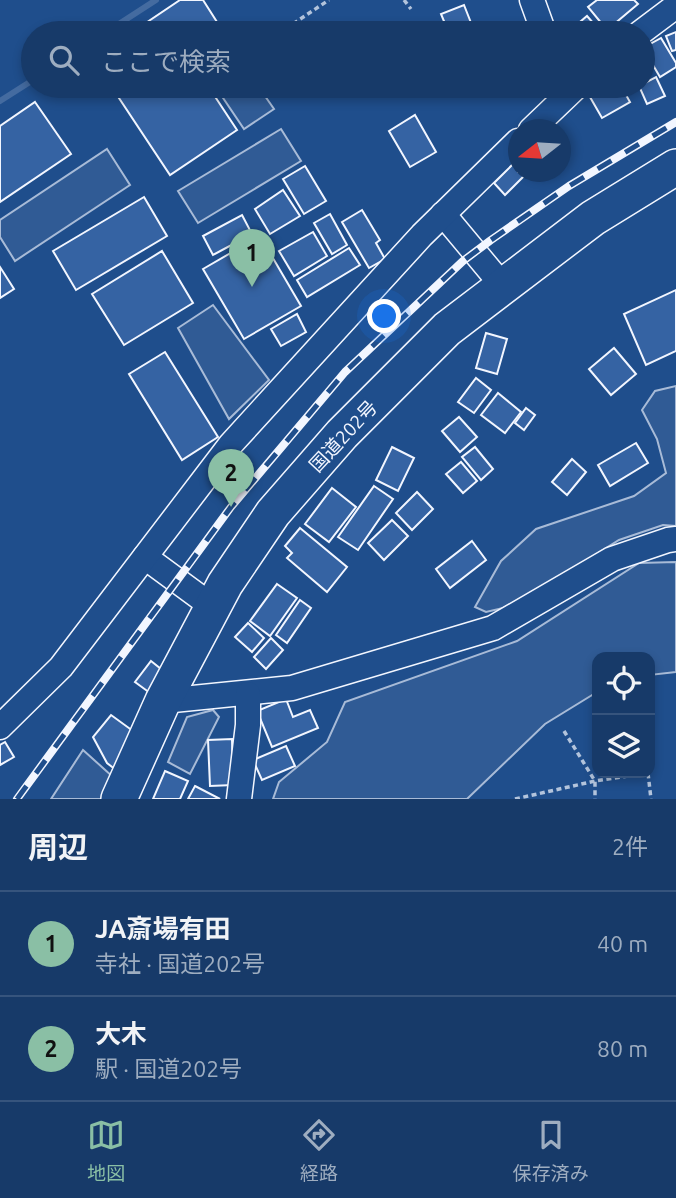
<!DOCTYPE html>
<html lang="ja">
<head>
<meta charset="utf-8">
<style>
  :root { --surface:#173a69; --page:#20416f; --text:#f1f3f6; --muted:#9eadc0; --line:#36547d; --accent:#8abfa5 }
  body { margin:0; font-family:Ubuntu,"Noto Sans JP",sans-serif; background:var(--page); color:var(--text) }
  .controls { position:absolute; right:21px; bottom:21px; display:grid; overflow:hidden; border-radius:14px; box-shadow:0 4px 10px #0003 }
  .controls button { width:63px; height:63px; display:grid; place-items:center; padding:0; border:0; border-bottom:2px solid var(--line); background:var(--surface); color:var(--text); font:35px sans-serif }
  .compass { position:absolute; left:508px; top:119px; width:63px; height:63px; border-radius:50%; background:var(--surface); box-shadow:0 4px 10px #0003; rotate:253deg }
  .you { position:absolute; left:385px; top:317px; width:24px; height:24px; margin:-18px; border:5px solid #fff; border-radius:50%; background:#1a73e8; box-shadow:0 0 0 10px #1a73e833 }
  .badge { display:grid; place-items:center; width:46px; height:46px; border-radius:50%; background:var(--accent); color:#111; font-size:23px; font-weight:700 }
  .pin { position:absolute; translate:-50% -58px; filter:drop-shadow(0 2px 4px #0008) }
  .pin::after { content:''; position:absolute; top:37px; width:24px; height:21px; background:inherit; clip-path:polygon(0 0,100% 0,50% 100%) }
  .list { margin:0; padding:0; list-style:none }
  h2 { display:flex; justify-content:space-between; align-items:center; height:91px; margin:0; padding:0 28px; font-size:30px }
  h2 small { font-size:23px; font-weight:400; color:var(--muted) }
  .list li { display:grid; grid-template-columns:46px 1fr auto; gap:21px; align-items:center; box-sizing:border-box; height:105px; padding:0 28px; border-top:2px solid var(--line) }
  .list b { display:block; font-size:26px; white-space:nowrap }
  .list p { margin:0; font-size:23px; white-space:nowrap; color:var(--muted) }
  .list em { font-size:23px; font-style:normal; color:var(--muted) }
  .icon { flex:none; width:38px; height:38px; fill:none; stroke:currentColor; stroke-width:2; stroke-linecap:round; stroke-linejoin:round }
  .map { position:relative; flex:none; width:676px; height:799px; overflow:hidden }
  .search { position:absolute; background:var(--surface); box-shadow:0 4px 10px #0003; left:21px; right:21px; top:21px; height:77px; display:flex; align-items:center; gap:18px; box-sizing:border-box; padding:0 24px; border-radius:38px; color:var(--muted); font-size:26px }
  .sheet { height:301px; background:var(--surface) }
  nav { display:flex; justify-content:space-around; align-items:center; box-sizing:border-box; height:98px; border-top:2px solid var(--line); background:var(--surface); font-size:19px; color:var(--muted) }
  nav a { display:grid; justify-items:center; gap:4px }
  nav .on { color:var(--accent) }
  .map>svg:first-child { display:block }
</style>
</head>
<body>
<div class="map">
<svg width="676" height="799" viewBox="0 0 676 799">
  <rect width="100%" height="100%" fill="#1f4e8c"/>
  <!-- built -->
  <g fill="#305b95" stroke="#a8bbd7" stroke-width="2">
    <polygon points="215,86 258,86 274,109 244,129"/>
    <polygon points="281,129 301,161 198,223 178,191"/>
    <polygon points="107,149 130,185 15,261 0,237 0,220"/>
    <polygon points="213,305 269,380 229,419 178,328"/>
    <polygon points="676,386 676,526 663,525 619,540 555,580 503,608 486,612 475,607 501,561 536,529 634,496 666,473 657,439 642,410 655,391"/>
    <polygon points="676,562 676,672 650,675 650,657 597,657 597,692 545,724 467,799 273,799 279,782 327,742 345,702 517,641 639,563"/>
    <polygon points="213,710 219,717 190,774 168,762 187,717"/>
    <polygon points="83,750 113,777 103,799 51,799"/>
  </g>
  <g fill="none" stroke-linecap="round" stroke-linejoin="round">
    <!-- stream -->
    <g stroke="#446ba0" stroke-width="6">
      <polyline points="105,33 156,0"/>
      <polyline points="0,101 33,80"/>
    </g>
  </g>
  <!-- building -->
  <g fill="#3563a3" stroke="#f2f6ff" stroke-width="2">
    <polygon points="180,0 203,0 217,22 201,33 131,33"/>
    <polygon points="597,0 634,0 638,4 607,30 588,7"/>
    <polygon points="464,5 475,33 436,33 435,31 446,26 441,14"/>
    <polygon points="587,16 602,33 567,33"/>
    <polygon points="676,32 676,50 672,51 666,36"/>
    <polygon points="661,38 676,63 676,67 660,77 643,48"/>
    <polygon points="656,77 665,96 647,104 639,86"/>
    <polygon points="111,86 208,86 237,130 170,175"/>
    <polygon points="593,86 621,86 630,102 602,118 586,90"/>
    <polygon points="35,102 71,154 0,202 0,126"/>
    <polygon points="415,115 436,152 410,167 389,131"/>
    <polygon points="518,159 518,172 528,172 505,195 494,183"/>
    <polygon points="305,166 326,201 304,214 283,179"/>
    <polygon points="283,190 300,216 270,234 255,209"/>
    <polygon points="144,197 167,236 76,290 53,251"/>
    <polygon points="362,210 380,240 376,243 385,259 369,268 342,222"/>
    <polygon points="330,214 347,245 332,254 314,223"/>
    <polygon points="242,215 252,234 213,255 203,236"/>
    <polygon points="313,232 327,256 294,276 279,251"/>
    <polygon points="260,236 301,306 244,339 203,269"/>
    <polygon points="349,248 360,265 307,297 297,280"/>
    <polygon points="162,251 193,303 124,345 92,294"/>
    <polygon points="0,267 14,289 0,298"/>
    <polygon points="676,290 676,351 646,365 624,314"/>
    <polygon points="297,314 306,332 281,346 271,329"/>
    <polygon points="486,333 507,339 497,374 476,368"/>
    <polygon points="614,348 636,374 611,395 589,369"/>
    <polygon points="165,352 218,437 182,460 129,374"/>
    <polygon points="476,378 491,390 474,413 458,402"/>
    <polygon points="498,393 521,412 505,433 481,415"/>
    <polygon points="526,408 535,415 524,430 515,423"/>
    <polygon points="459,417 477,437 460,452 442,431"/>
    <polygon points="636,443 648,463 610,486 598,465"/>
    <polygon points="392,447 414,458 398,491 376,480"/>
    <polygon points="475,447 493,469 481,480 462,457"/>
    <polygon points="572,459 586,472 567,495 552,482"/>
    <polygon points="461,462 477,481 463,493 446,474"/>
    <polygon points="374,486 393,499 358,550 338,537"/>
    <polygon points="332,488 356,507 329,542 305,524"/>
    <polygon points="417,492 433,509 412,530 396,513"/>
    <polygon points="392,520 408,536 384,560 368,543"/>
    <polygon points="300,528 347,567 327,592 287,558 292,553 285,546"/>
    <polygon points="472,541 486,560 450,588 436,569"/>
    <polygon points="277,584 297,598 270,636 250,621"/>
    <polygon points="300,600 311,608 287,643 276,635"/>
    <polygon points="248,623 264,638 252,652 235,637"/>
    <polygon points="271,638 283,650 266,669 254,657"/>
    <polygon points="151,661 166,673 150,693 135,682"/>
    <polygon points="286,699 293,717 310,710 318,728 272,747 257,711"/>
    <polygon points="111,715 133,731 116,770 107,763 93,737"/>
    <polygon points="232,739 233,785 210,786 208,740"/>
    <polygon points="5,742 14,757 0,765 0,745"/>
    <polygon points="286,746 295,766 262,780 253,760"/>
    <polygon points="165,771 188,781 180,799 153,799"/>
    <polygon points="195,786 220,799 188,799"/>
  </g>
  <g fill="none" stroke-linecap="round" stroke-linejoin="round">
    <defs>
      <g id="minor">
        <polyline points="532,0 544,33"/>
        <polyline points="640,33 676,6"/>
        <polyline points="531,130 577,86"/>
        <polyline points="443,214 503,286"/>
        <polyline points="145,557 213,607"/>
        <polyline points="163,701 292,688 493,628 612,559 668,540 676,539"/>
        <polyline points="0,727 61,667 231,444 422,235 518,141"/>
        <polyline points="239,799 248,725 248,694"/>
      </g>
      <polyline id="highway" points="119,799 163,701 225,584 273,513 342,434 447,329 593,218 676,167"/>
    </defs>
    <!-- minor casing -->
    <use href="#minor" stroke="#f2f6ff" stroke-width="27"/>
    <!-- highway casing -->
    <use href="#highway" stroke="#f2f6ff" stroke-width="38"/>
    <!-- path -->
    <g stroke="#b3c4dc" stroke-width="3.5" stroke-dasharray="5 3.5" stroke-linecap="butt">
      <polyline points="404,0 411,9"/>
      <polyline points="279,33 329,0"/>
      <polyline points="650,729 651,697"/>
      <polyline points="564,731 595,781 595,799"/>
      <polyline points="515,799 595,781 648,773 651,799"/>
    </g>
    <!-- minor -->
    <use href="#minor" stroke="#1f4e8c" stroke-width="24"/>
    <!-- highway -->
    <use href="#highway" stroke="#1f4e8c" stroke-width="35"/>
    <defs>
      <polyline id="rail" points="17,799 231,507 345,372 463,261 491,240 569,186 676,122"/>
    </defs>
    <!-- rail casing -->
    <use href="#rail" stroke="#f2f6ff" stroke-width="8"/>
    <!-- rail -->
    <use href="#rail" stroke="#1f4e8c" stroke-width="5" stroke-dasharray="16" stroke-linecap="butt"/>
  </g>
  <g text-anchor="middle" stroke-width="5" stroke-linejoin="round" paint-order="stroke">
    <!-- street labels -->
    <g font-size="19" fill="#f2f6ff" stroke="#1f4e8c">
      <text transform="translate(343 436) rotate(-47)" y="7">国道202号</text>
    </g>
  </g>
</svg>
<div class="controls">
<button><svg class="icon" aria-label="locate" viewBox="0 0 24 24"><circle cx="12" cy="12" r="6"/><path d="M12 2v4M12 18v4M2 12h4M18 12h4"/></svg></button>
<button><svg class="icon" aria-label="layers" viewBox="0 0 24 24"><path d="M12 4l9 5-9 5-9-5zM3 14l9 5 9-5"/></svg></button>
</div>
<svg class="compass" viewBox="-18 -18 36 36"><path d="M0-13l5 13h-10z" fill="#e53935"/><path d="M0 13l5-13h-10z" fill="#9eadc0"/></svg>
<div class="you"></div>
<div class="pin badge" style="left:252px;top:287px">1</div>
<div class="pin badge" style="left:231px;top:507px">2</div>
<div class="search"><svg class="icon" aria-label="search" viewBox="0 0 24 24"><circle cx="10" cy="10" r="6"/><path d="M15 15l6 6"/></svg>ここで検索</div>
</div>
<section class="sheet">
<h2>周辺<small>2件</small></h2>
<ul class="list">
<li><span class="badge">1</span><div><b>JA斎場有田</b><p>寺社 · 国道202号</p></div><em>40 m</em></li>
<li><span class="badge">2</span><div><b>大木</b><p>駅 · 国道202号</p></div><em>80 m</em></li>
</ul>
</section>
<nav>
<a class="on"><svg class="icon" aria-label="map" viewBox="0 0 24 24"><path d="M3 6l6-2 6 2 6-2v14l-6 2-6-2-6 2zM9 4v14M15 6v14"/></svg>地図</a>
<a><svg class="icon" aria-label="directions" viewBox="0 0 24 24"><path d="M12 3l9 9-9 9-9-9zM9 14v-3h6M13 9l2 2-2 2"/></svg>経路</a>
<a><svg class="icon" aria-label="saved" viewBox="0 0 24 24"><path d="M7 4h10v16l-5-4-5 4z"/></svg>保存済み</a>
</nav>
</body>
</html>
